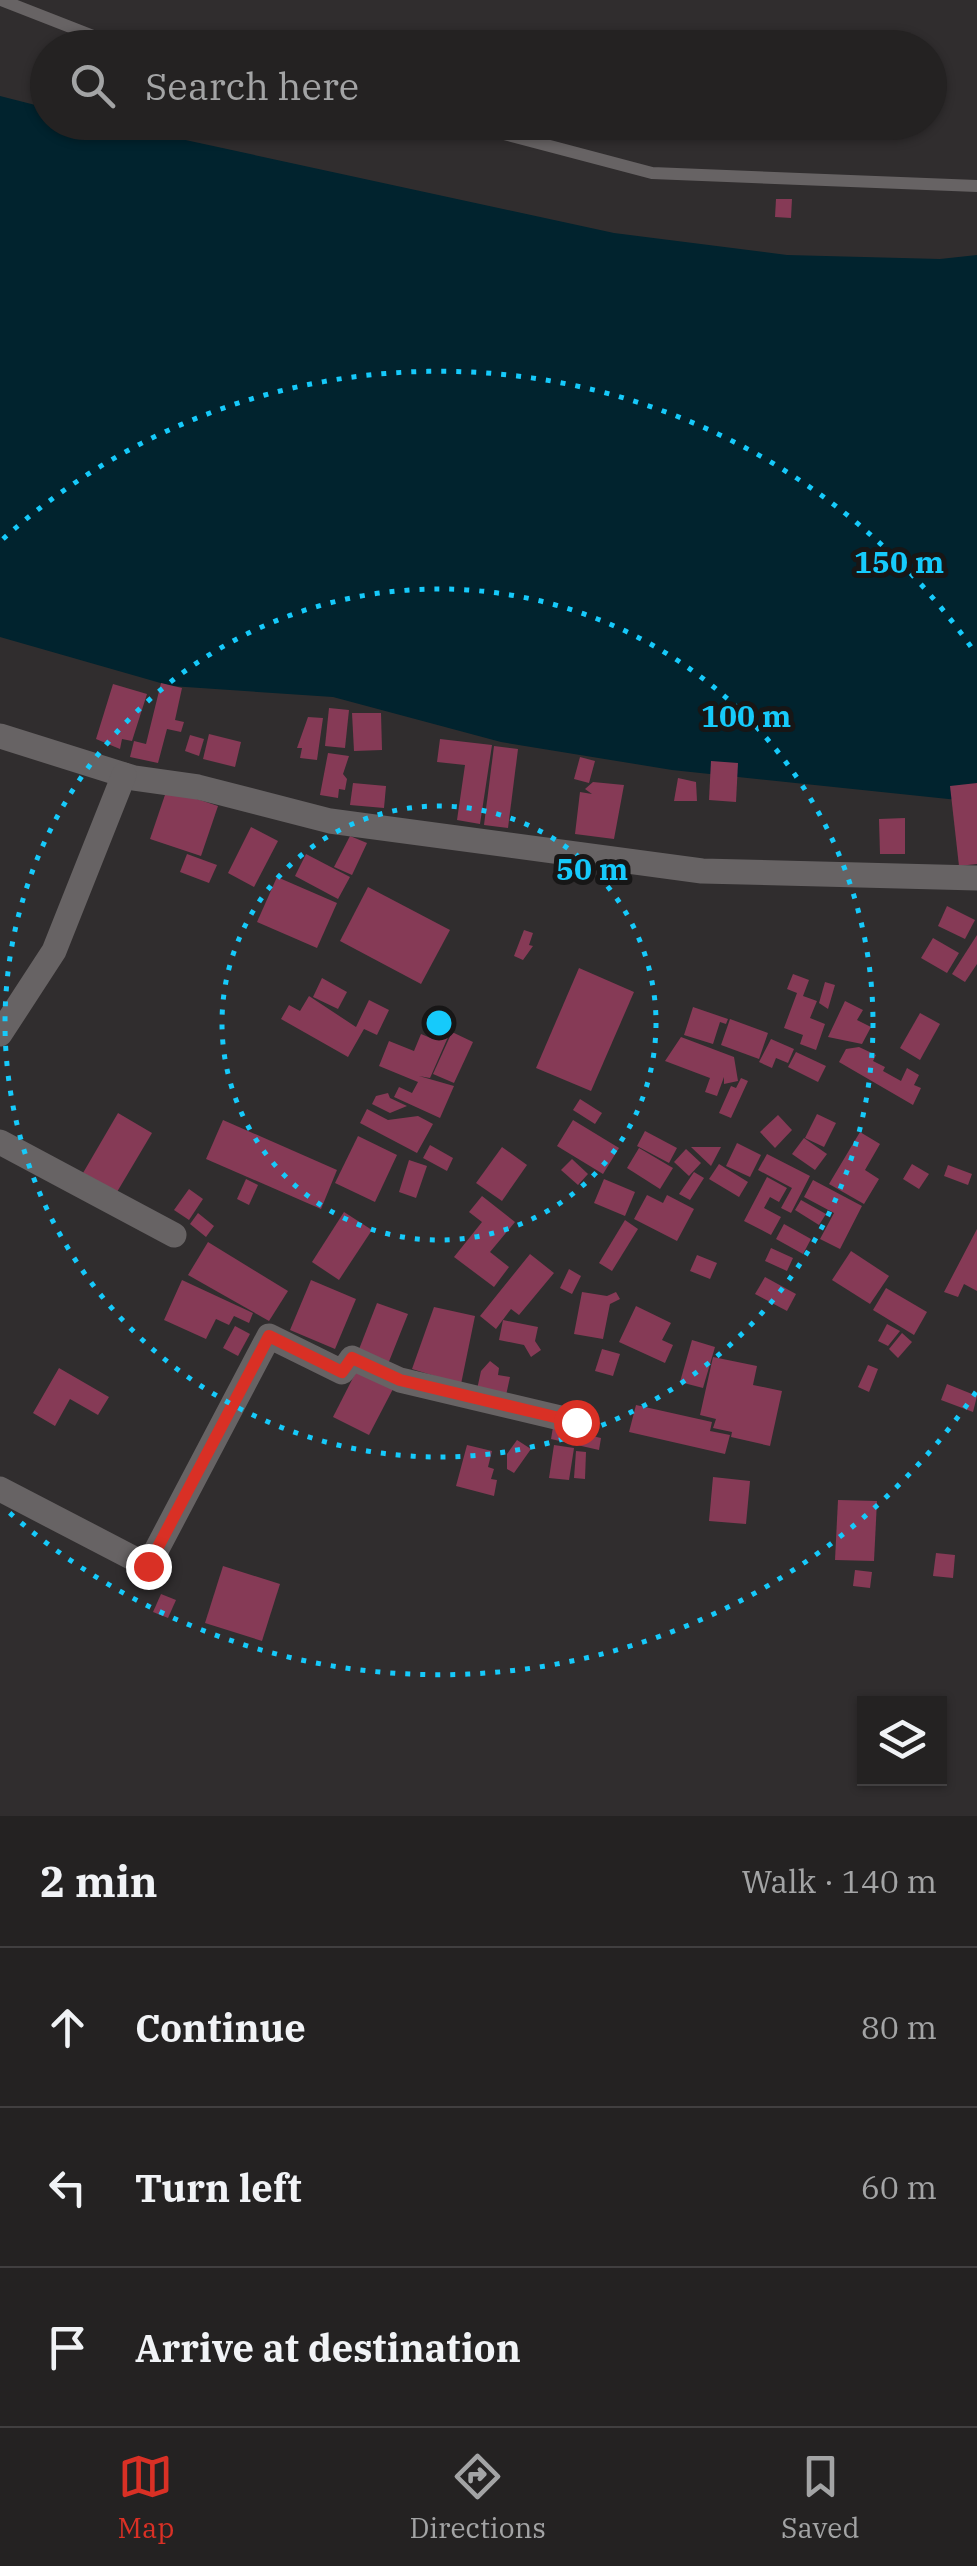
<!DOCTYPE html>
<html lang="en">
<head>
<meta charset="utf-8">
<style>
  :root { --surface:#242222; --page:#2c2a2a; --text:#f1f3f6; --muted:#a3a4a5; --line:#413f40; --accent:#d93025 }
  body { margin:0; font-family:"IBM Plex Serif",serif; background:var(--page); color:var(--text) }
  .controls { position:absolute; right:30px; bottom:30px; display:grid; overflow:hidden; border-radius:0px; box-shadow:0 2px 8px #0004 }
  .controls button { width:90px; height:90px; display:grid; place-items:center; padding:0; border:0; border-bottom:2px solid var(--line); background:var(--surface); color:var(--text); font:50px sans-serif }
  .stop { position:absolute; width:30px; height:30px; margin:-22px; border:8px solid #d93025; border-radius:50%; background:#fff }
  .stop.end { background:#d93025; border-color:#fff; box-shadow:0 2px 10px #0008 }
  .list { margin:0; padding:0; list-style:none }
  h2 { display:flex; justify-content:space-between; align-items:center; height:130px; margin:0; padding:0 40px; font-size:42px }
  h2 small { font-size:32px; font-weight:400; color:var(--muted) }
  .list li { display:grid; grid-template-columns:65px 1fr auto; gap:30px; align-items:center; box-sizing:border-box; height:160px; padding:0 40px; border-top:2px solid var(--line) }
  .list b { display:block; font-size:38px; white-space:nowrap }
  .list em { font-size:32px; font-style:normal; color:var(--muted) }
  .icon { flex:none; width:55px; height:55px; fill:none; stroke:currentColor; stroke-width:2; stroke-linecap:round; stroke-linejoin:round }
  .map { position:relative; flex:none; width:977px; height:1816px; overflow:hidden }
  .search { position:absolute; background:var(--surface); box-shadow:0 2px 8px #0004; left:30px; right:30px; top:30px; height:110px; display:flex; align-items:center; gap:25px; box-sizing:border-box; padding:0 35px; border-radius:55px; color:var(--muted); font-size:38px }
  .sheet { height:610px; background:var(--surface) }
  nav { display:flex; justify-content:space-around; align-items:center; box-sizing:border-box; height:140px; border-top:2px solid var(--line); background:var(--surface); font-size:28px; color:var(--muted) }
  nav a { display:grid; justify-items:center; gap:5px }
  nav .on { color:var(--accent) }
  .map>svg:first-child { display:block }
</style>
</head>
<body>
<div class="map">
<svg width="977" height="1816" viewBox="0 0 977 1816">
  <rect width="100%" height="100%" fill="#302d2e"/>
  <!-- water -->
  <polygon fill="#01232e" points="0,96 47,108 48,122 107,123 614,233 787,255 940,259 977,255 977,802 672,770 501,742 333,697 171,686 0,637"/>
  <!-- building -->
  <g fill="#863a56">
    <polygon points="776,199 792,199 791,218 775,217"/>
    <polygon points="161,683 182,688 175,720 184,722 181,732 167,729 158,763 130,757 134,741 146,744"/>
    <polygon points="113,684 147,694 132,741 122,739 120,749 96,739"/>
    <polygon points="329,708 349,710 345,748 325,746"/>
    <polygon points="352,713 381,713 382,750 354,751"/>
    <polygon points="308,717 323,718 317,760 300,758 302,748 297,748"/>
    <polygon points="209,734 241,742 235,767 203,759"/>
    <polygon points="190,735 204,739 199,756 185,751"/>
    <polygon points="440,739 492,745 480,824 457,820 465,765 437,762"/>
    <polygon points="494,746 518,749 508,828 484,825"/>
    <polygon points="328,753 349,756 343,774 347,779 345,790 339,789 338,798 320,795"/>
    <polygon points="580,757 595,761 589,783 574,779"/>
    <polygon points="711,761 738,763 736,802 709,800"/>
    <polygon points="678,778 696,782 697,801 674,801"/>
    <polygon points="593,782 624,785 614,839 575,834 580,792 592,794 585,789"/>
    <polygon points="353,783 386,786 384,808 350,805"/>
    <polygon points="977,783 977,864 959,866 950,786"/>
    <polygon points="167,789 218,806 201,856 150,839"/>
    <polygon points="905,818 905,854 880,854 879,819"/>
    <polygon points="251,827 278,841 254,887 228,873"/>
    <polygon points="350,836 367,843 352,875 334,867"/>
    <polygon points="187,854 217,865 209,883 180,872"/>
    <polygon points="306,854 350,877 338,899 295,876"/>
    <polygon points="277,877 337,903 317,948 257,922"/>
    <polygon points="368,887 450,930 421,984 340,941"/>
    <polygon points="947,906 975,920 965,939 938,926"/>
    <polygon points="524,930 533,933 529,945 533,946 523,960 514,956"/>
    <polygon points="977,935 977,964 965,982 952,974"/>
    <polygon points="933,938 959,953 947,973 921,958"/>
    <polygon points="579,968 634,992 591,1091 536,1068"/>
    <polygon points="793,974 809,980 803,996 817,1001 810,1018 825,1024 816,1050 800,1044 803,1035 784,1028 797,993 787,989"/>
    <polygon points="322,978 347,992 338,1009 313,997"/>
    <polygon points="825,982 835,985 828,1009 819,1003"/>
    <polygon points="309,996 356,1027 369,1000 389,1010 377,1035 364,1029 348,1057 281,1019 289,1005 300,1011"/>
    <polygon points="845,1001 863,1010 857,1020 871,1027 862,1044 828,1037"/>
    <polygon points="693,1007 728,1019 726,1024 720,1022 713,1044 684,1035"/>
    <polygon points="920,1013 940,1024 920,1060 900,1048"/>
    <polygon points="730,1019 768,1033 759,1059 721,1045"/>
    <polygon points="436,1031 448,1037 430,1078 419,1076 454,1086 440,1118 394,1097 399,1087 412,1093 418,1082 379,1066 389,1041 414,1051 421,1034 433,1039"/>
    <polygon points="452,1032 473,1042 454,1083 433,1074"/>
    <polygon points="681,1037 734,1057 738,1081 724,1084 724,1077 717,1096 705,1092 710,1078 665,1061"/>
    <polygon points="771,1039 794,1049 788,1063 776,1058 772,1068 759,1062"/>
    <polygon points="859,1047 876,1055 873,1061 885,1067 883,1071 901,1081 907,1068 919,1075 914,1085 921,1088 913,1105 839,1062 846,1049"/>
    <polygon points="796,1052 826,1066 818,1082 788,1067"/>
    <polygon points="741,1078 748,1081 731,1118 719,1113 731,1086 736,1088"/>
    <polygon points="388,1093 390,1098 407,1106 390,1113 372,1104 376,1096"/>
    <polygon points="580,1099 602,1113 595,1124 573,1110"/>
    <polygon points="367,1109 388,1120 418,1116 433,1124 417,1153 360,1123"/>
    <polygon points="118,1113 152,1133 117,1192 83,1173"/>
    <polygon points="817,1114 836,1123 824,1147 805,1138"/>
    <polygon points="778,1115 792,1130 775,1148 760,1132"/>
    <polygon points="223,1120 337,1170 321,1209 206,1159"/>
    <polygon points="573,1120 619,1148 603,1174 557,1146"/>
    <polygon points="645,1131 677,1148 669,1163 637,1146"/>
    <polygon points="860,1132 880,1144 865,1170 879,1179 864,1204 829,1184"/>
    <polygon points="358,1136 397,1155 375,1202 335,1183"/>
    <polygon points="804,1138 827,1154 815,1170 792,1154"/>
    <polygon points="737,1143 761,1155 750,1177 726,1166"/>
    <polygon points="430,1145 453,1158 447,1171 423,1158"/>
    <polygon points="502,1147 527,1165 502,1201 476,1183"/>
    <polygon points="691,1147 721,1147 711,1166"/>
    <polygon points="639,1148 673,1168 660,1189 627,1168"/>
    <polygon points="686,1149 701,1163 689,1176 674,1162"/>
    <polygon points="767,1154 810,1176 791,1213 781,1208 792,1188 758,1170"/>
    <polygon points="572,1159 588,1174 578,1185 561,1170"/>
    <polygon points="409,1160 427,1166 416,1198 399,1192"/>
    <polygon points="719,1164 748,1182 739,1197 709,1179"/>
    <polygon points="912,1164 929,1174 919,1189 903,1179"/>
    <polygon points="948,1165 972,1174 968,1185 944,1176"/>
    <polygon points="694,1172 704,1178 690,1200 679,1194"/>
    <polygon points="767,1177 787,1188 779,1202 770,1197 764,1208 781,1217 771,1235 744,1221"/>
    <polygon points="246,1179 258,1185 249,1205 237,1199"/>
    <polygon points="604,1179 635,1192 625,1216 594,1203"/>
    <polygon points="813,1180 862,1206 840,1249 820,1239 834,1213 804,1197"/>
    <polygon points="189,1189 203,1199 189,1220 174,1210"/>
    <polygon points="647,1195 663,1203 667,1195 694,1209 677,1241 634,1219"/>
    <polygon points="482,1196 515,1222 490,1252 509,1267 494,1287 454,1257 482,1222 469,1212"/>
    <polygon points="801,1200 826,1214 819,1225 795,1210"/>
    <polygon points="344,1212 372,1230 339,1280 312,1262"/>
    <polygon points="198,1213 214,1226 206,1237 190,1224"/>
    <polygon points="625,1220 638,1229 612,1271 599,1263"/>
    <polygon points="784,1224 811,1239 803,1254 776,1239"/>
    <polygon points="977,1229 977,1291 964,1284 958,1297 944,1292"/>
    <polygon points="208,1242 288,1291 269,1321 188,1275"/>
    <polygon points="771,1248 793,1258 787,1271 765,1261"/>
    <polygon points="851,1251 889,1276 870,1304 832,1280"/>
    <polygon points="530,1254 554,1273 519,1315 511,1309 496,1329 480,1316"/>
    <polygon points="697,1255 717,1263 710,1279 690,1271"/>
    <polygon points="569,1269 581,1276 572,1294 560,1288"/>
    <polygon points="765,1277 796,1294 787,1311 755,1294"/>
    <polygon points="182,1280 253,1313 249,1323 234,1316 229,1325 216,1319 206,1339 164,1320"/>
    <polygon points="311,1280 356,1299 335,1349 290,1330"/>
    <polygon points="886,1288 927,1312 914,1335 873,1310"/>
    <polygon points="582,1292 607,1296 616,1292 620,1299 610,1304 603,1339 574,1334"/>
    <polygon points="377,1303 408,1314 386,1369 356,1357"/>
    <polygon points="636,1306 671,1323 662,1340 673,1345 665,1363 619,1342"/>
    <polygon points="434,1307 475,1316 461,1384 412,1369"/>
    <polygon points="503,1320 538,1327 535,1341 541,1350 531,1357 524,1345 499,1340"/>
    <polygon points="887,1324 900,1331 888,1346 878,1341"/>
    <polygon points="235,1326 250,1334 238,1356 223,1348"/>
    <polygon points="902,1333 912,1342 898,1358 889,1349"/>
    <polygon points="692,1340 715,1347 703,1388 680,1382"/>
    <polygon points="602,1349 620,1354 613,1376 595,1371"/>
    <polygon points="713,1357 757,1366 753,1385 782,1391 770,1446 731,1437 732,1432 713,1428 716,1419 700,1415"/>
    <polygon points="490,1361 499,1368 498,1375 510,1377 505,1400 476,1394 481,1371"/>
    <polygon points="868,1365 878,1369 869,1392 858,1387"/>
    <polygon points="59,1368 109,1397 98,1415 70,1399 55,1426 33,1413"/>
    <polygon points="358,1368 394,1387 369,1435 333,1417"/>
    <polygon points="947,1384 977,1396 973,1412 941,1400"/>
    <polygon points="636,1405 712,1422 710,1431 730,1435 725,1454 629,1432"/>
    <polygon points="553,1427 601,1438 599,1450 551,1439"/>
    <polygon points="517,1440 531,1449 514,1473 507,1469 507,1454"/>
    <polygon points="467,1445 492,1451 488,1467 494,1469 491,1479 497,1480 494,1496 456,1486"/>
    <polygon points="554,1445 574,1448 569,1480 549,1478"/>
    <polygon points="576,1451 586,1452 585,1479 574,1478"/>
    <polygon points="713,1477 750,1481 746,1524 709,1521"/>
    <polygon points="838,1500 877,1501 874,1561 835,1560"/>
    <polygon points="936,1553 955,1555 953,1578 933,1576"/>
    <polygon points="223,1566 280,1584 262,1641 205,1623"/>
    <polygon points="855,1570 872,1572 870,1588 853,1586"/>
    <polygon points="161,1594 176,1600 168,1618 153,1612"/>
  </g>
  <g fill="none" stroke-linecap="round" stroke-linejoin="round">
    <!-- service -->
    <g stroke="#676364" stroke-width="12">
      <polyline points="1,0 124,48"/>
      <polyline points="459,122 652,173 977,186"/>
    </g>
    <!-- minor -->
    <g stroke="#676364" stroke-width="25">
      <polyline points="0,736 134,778 198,787 330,821 702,871 977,878"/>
      <polyline points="0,1034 54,951 124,775"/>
      <polyline points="0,1142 174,1235"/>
      <polyline points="0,1489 148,1566 269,1336 342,1372 352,1358 400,1380 577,1422"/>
    </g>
  </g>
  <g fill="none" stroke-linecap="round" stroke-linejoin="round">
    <!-- route -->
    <polyline stroke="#d93025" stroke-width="12" points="148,1566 269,1336 342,1372 352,1358 400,1380 576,1422"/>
  </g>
  <!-- distance rings -->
  <g fill="none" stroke="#16cafb" stroke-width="5" stroke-dasharray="5 10">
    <circle cx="439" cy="1023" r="217"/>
    <circle cx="439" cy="1023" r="434"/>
    <path d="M976 1392A651 651 0 0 1 3 1507M3 539A651 651 0 0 1 976 654"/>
  </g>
  <circle cx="439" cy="1023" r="15" fill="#16cafb" stroke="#171616" stroke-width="5"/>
  <g font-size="30" text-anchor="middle" font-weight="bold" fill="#16cafb" stroke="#171616" stroke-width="10" stroke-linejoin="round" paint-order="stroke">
    <text x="899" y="573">150 m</text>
    <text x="746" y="727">100 m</text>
    <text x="592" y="880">50 m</text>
  </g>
</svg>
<div class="controls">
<button><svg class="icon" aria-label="layers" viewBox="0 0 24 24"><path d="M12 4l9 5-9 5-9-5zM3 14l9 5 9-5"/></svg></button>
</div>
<div class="stop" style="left:576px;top:1422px"></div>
<div class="stop end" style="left:148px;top:1566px"></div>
<div class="search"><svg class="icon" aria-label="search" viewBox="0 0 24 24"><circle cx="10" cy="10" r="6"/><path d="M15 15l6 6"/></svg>Search here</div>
</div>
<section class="sheet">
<h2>2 min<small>Walk · 140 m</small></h2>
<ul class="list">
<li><svg class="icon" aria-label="ahead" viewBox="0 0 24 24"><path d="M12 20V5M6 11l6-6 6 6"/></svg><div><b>Continue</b></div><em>80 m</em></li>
<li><svg class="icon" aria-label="left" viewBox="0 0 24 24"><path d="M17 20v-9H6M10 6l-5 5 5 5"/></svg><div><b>Turn left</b></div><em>60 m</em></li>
<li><svg class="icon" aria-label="arrive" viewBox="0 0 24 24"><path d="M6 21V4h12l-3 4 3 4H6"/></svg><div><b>Arrive at destination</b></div></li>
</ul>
</section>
<nav>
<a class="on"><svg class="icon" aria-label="map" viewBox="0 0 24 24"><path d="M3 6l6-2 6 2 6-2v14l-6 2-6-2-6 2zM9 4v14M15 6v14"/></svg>Map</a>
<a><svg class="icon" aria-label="directions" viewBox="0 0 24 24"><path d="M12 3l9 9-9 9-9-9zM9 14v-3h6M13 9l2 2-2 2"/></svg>Directions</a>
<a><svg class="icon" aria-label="saved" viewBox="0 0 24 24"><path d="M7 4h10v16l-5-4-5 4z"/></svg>Saved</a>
</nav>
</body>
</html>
